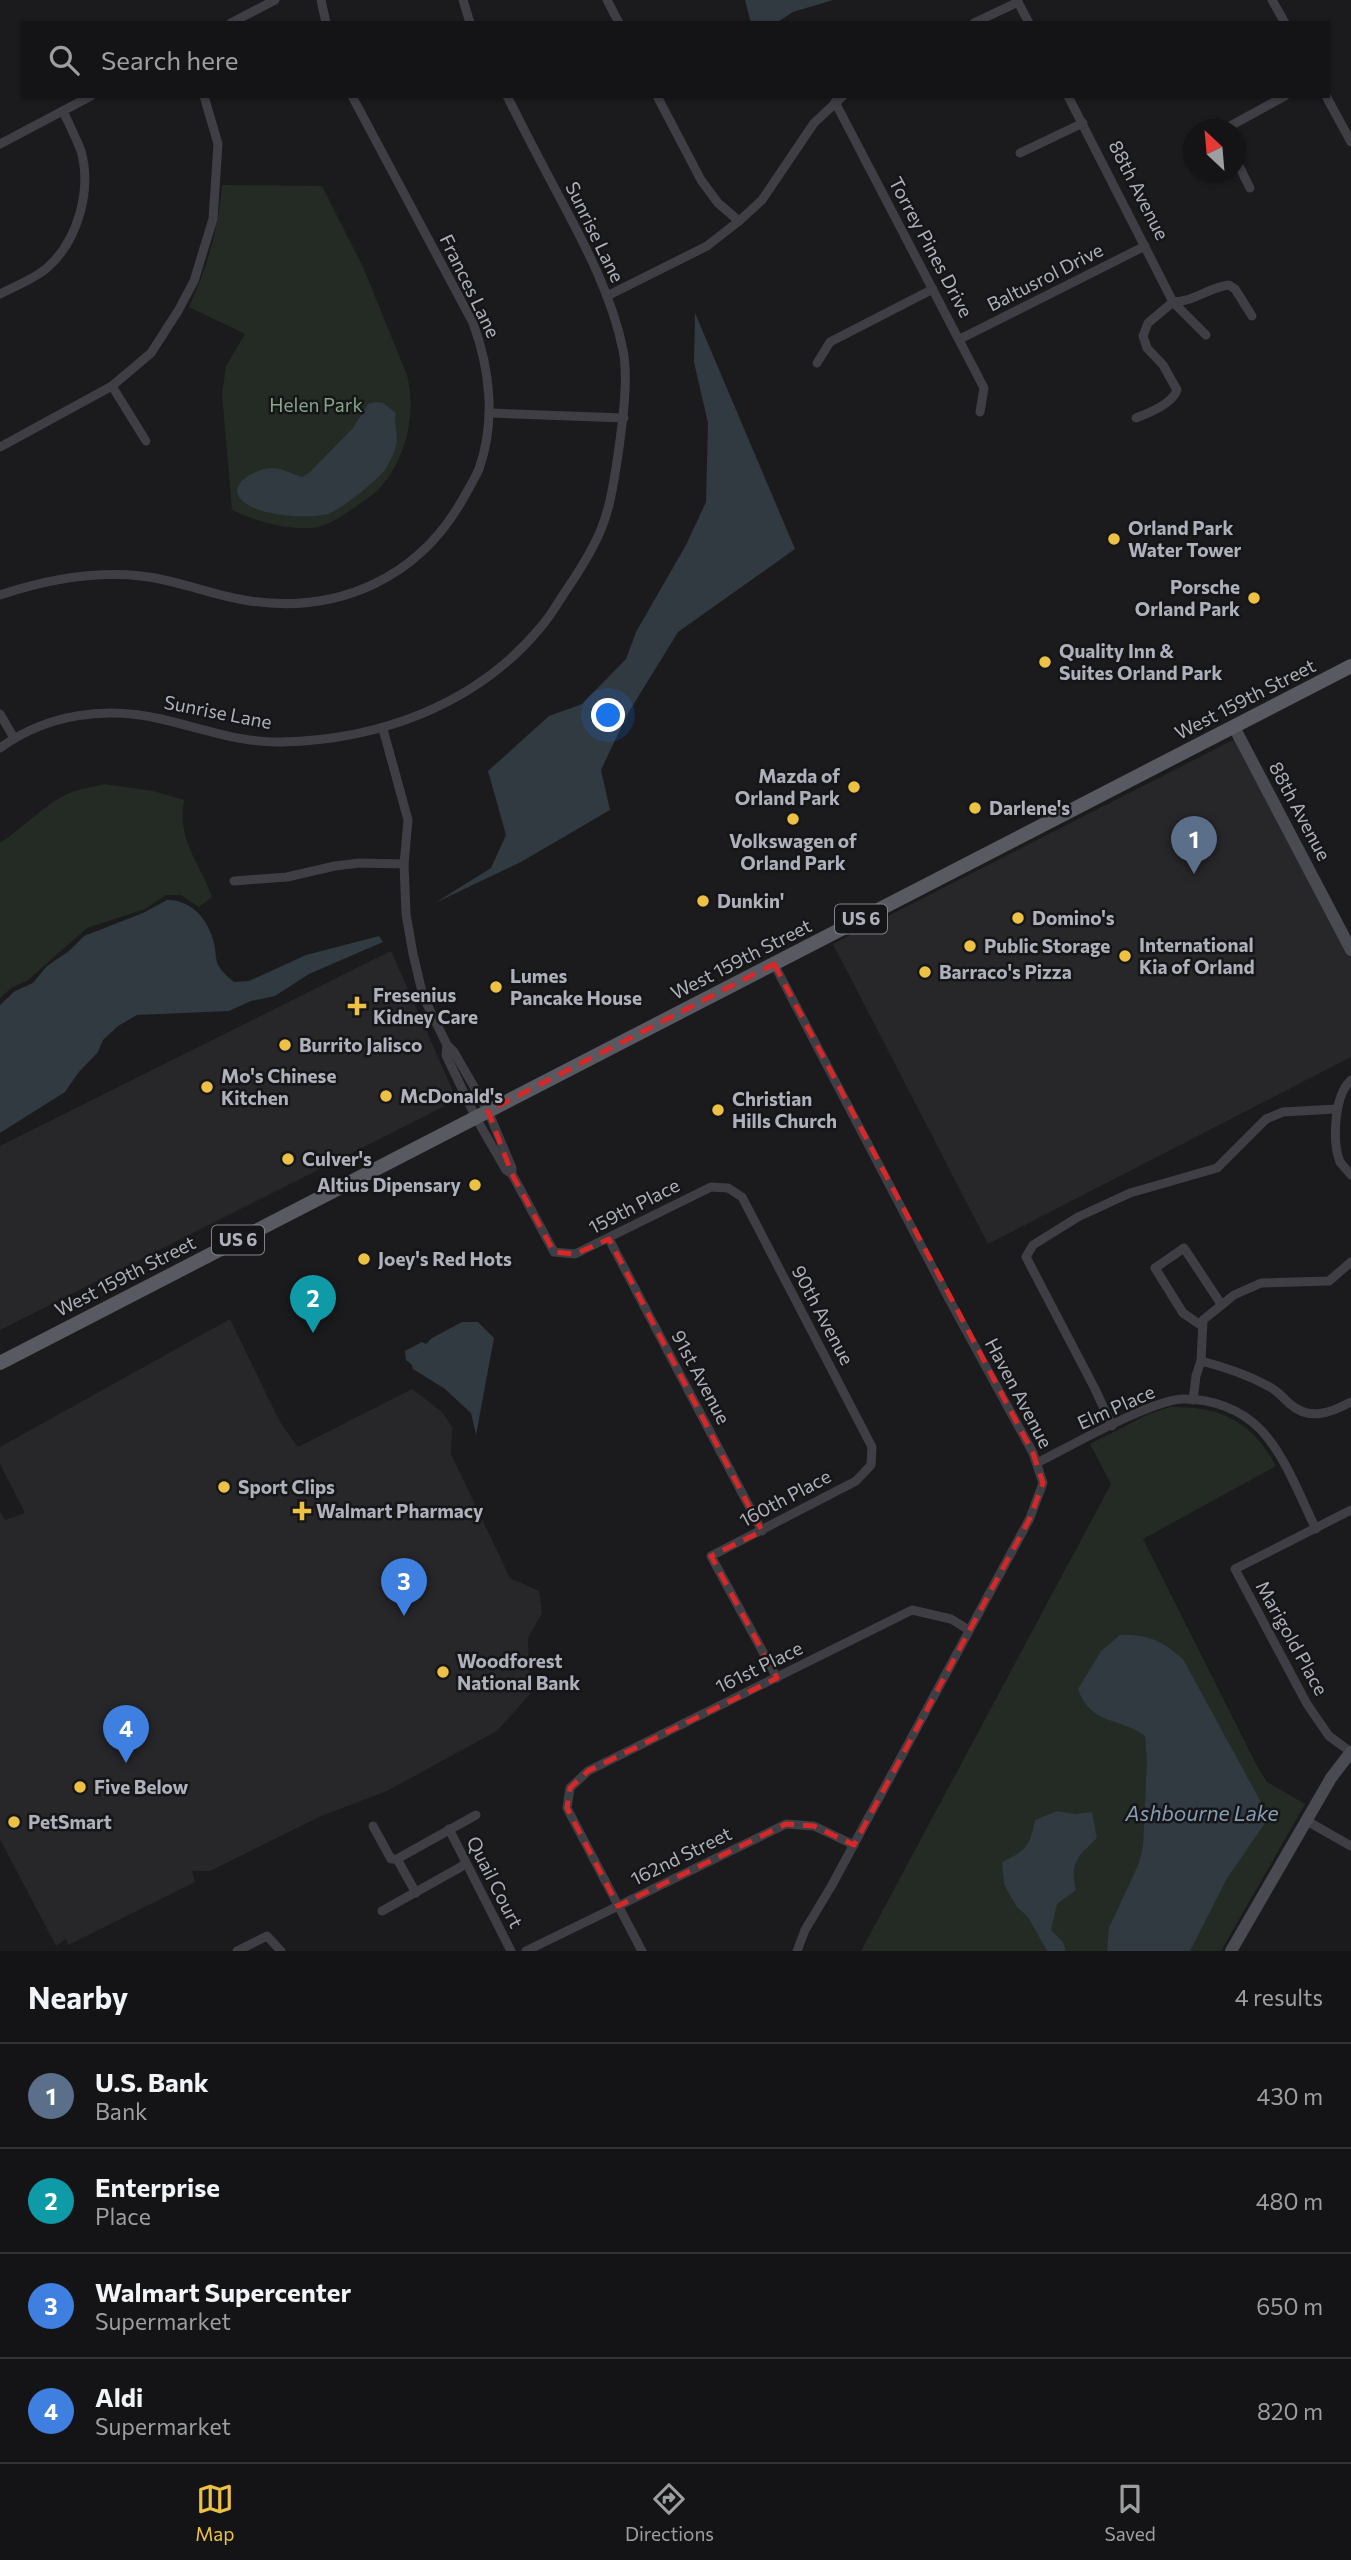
<!DOCTYPE html>
<html lang="en">
<head>
<meta charset="utf-8">
<style>
  :root { --surface:#141416; --page:#1d1d1f; --text:#f1f3f6; --muted:#9d9ea1; --line:#333335; --accent:#ecc144 }
  body { margin:0; font-family:Commissioner,sans-serif; background:var(--page); color:var(--text) }
  .compass { position:absolute; left:1183px; top:119px; width:63px; height:63px; border-radius:50%; background:var(--surface); box-shadow:0 2px 5px #0004; rotate:334deg }
  .you { position:absolute; left:609px; top:716px; width:24px; height:24px; margin:-18px; border:5px solid #fff; border-radius:50%; background:#1a73e8; box-shadow:0 0 0 10px #1a73e833 }
  .badge { display:grid; place-items:center; width:46px; height:46px; border-radius:50%; background:var(--accent); color:#fff; font-size:23px; font-weight:700 }
  .pin { position:absolute; translate:-50% -58px; filter:drop-shadow(0 2px 4px #0008) }
  .pin::after { content:''; position:absolute; top:37px; width:24px; height:21px; background:inherit; clip-path:polygon(0 0,100% 0,50% 100%) }
  .list { margin:0; padding:0; list-style:none }
  h2 { display:flex; justify-content:space-between; align-items:center; height:91px; margin:0; padding:0 28px; font-size:30px }
  h2 small { font-size:23px; font-weight:400; color:var(--muted) }
  .list li { display:grid; grid-template-columns:46px 1fr auto; gap:21px; align-items:center; box-sizing:border-box; height:105px; padding:0 28px; border-top:2px solid var(--line) }
  .list b { display:block; font-size:26px; white-space:nowrap }
  .list p { margin:0; font-size:23px; white-space:nowrap; color:var(--muted) }
  .list em { font-size:23px; font-style:normal; color:var(--muted) }
  .icon { flex:none; width:38px; height:38px; fill:none; stroke:currentColor; stroke-width:2; stroke-linecap:round; stroke-linejoin:round }
  .map { position:relative; flex:none; width:1351px; height:1951px; overflow:hidden }
  .search { position:absolute; background:var(--surface); box-shadow:0 2px 5px #0004; left:21px; right:21px; top:21px; height:77px; display:flex; align-items:center; gap:18px; box-sizing:border-box; padding:0 24px; border-radius:0px; color:var(--muted); font-size:26px }
  .sheet { height:511px; background:var(--surface) }
  nav { display:flex; justify-content:space-around; align-items:center; box-sizing:border-box; height:98px; border-top:2px solid var(--line); background:var(--surface); font-size:19px; color:var(--muted) }
  nav a { display:grid; justify-items:center; gap:4px }
  nav .on { color:var(--accent) }
  .map>svg:first-child { display:block }
</style>
</head>
<body>
<div class="map">
<svg width="1351" height="1951" viewBox="0 0 1351 1951">
  <rect width="100%" height="100%" fill="#1b1b1d"/>
  <!-- built -->
  <g fill="#27272a">
    <polygon points="1237,738 1351,956 1351,1057 988,1244 833,944"/>
    <polygon points="391,951 457,1100 0,1330 0,1146"/>
    <polygon points="230,1319 280,1422 298,1447 412,1389 442,1412 452,1427 451,1454 510,1578 539,1591 542,1613 528,1638 530,1694 497,1731 387,1791 321,1816 210,1871 192,1871 195,1882 68,1945 66,1939 56,1946 0,1839 0,1511 5,1520 25,1513 0,1464 0,1447"/>
  </g>
  <!-- green -->
  <g fill="#232b24">
    <path d="M222 185 322 186 363 267 407 375C417 414 406 461 377 491 370 497 362 502 355 507 342 516 327 527 311 528 287 530 254 521 232 510L222 394 226 366 245 334 189 307C208 264 218 232 222 185Z"/>
    <path d="M104 784 153 791 184 800C177 842 199 860 212 897L199 907 181 895H166L145 909 87 928 28 980 11 988 0 998V843C25 827 45 803 72 792 82 788 94 787 104 784Z"/>
    <path d="M1170 1407C1220 1406 1252 1421 1276 1466L1143 1539 1257 1766 1267 1782 1305 1804 1221 1951H861L1111 1484 1090 1444 1147 1415Z"/>
  </g>
  <!-- water -->
  <g fill="#313941">
    <polygon points="745,0 833,0 793,12 776,23 751,23"/>
    <polygon points="695,313 795,549 678,632 627,715 601,770 610,810 521,862 435,903 491,868 506,835 488,771 549,716 582,704 626,659 636,632 686,545 706,502 708,423 694,362"/>
    <path d="M375 402 383 403 396 413C393 423 397 429 397 438 397 448 391 460 386 468 380 479 340 510 328 514 307 519 262 516 245 503 222 486 255 469 271 468 282 468 292 474 302 477L310 472 353 428 368 404Z"/>
    <path d="M167 900C192 900 208 919 214 943 216 950 215 958 218 965 222 972 228 977 234 982L249 981 306 955 379 936 383 942 309 974 275 996 251 1001 229 1011 137 1015 118 1026 103 1040 98 1052 78 1073 65 1092 0 1133V1005L15 991 33 983 47 966 69 951 84 936 143 913Z"/>
    <polygon points="462,1322 478,1322 494,1338 476,1435 471,1413 445,1389 413,1369 412,1365 406,1360 405,1351 422,1342 426,1344 432,1338"/>
    <path d="M1120 1635C1149 1634 1162 1641 1183 1659L1269 1817 1226 1880 1190 1951H1107L1109 1928 1139 1863 1143 1846 1147 1760 1145 1736C1118 1716 1091 1726 1078 1689L1101 1651Z"/>
    <path d="M1057 1811 1075 1814 1092 1812 1097 1838C1079 1856 1069 1862 1076 1890L1057 1904 1051 1930 1063 1942 1066 1951H1047L1028 1917 1017 1907 1007 1890 1004 1884 1002 1862C1026 1851 1030 1846 1035 1820Z"/>
  </g>
  <g fill="none" stroke-linecap="round" stroke-linejoin="round">
    <!-- street -->
    <g stroke="#3e3e44" stroke-width="9">
      <polyline points="321,0 326,23"/>
      <polyline points="463,0 470,23"/>
      <polyline points="607,0 619,23"/>
      <polyline points="1272,0 1285,23"/>
      <polyline points="231,23 275,0"/>
      <polyline points="974,23 1018,2 1029,23"/>
      <polyline points="657,96 701,180 718,203 739,221"/>
      <path d="M1068 96 1173 302C1194 302 1209 287 1229 285L1235 289 1252 316"/>
      <polyline points="1326,96 1351,142"/>
      <polyline points="835,102 984,388 980,412"/>
      <polyline points="1223,130 1285,96"/>
      <polyline points="0,144 91,96"/>
      <polyline points="1020,153 1083,123"/>
      <polyline points="1236,160 1250,188"/>
      <path d="M0 294C15 286 35 279 48 267 78 240 92 190 81 151 76 138 69 124 63 111"/>
      <polyline points="607,296 707,246 739,221 762,200 814,123 843,96"/>
      <polyline points="960,339 1145,246"/>
      <polyline points="817,363 830,342 933,289"/>
      <polyline points="112,386 146,441"/>
      <polyline points="491,413 624,418"/>
      <path d="M1136 418C1149 413 1172 404 1177 390L1163 365 1147 348 1143 336 1148 323 1173 302 1206 335"/>
      <polyline points="0,447 112,386 151,353 178,311 194,281 213,219 218,144 204,96"/>
      <path d="M0 595C45 580 94 571 141 576 179 580 213 596 250 601 340 614 420 577 464 497 469 488 475 478 479 469 496 421 490 369 473 323L352 96"/>
      <polyline points="0,714 14,738"/>
      <polyline points="383,729 408,820 404,864 406,914 413,954 423,996 447,1045 454,1052 488,1111 512,1168 512,1174 554,1252 575,1254 711,1187 728,1188 742,1197 872,1447 871,1465 856,1481 711,1556 777,1678"/>
      <path d="M0 748C47 714 105 706 161 719 201 728 240 743 281 742 379 740 476 705 540 628 549 618 556 606 563 595 576 576 590 555 599 534 610 510 614 481 618 455 622 426 629 379 623 350 611 291 581 238 553 185 537 155 522 126 507 96"/>
      <polyline points="234,881 287,877 335,866 360,863 404,864"/>
      <polyline points="774,964 950,1301 1033,1453 1043,1483 1030,1518 832,1885 805,1930 797,1951"/>
      <polyline points="447,1045 446,1055 476,1118 506,1170 512,1174"/>
      <path d="M1351 1080C1334 1095 1332 1142 1340 1162 1343 1166 1348 1171 1351 1175"/>
      <polyline points="609,1239 762,1531"/>
      <polyline points="1202,1326 1183,1313 1155,1268 1184,1248 1221,1304"/>
      <path d="M1201 1361C1225 1367 1246 1374 1268 1386 1277 1390 1283 1398 1290 1404 1309 1421 1331 1413 1351 1402"/>
      <polyline points="1193,1400 1196,1376 1201,1361 1203,1320 1234,1295 1261,1283 1329,1281 1351,1262"/>
      <polyline points="1112,1426 1095,1389 1026,1257 1033,1245 1078,1217 1130,1193 1217,1168 1266,1119 1283,1112 1336,1109"/>
      <path d="M1037 1463C1069 1447 1152 1399 1184 1399 1212 1399 1241 1409 1261 1430 1286 1457 1300 1497 1316 1529"/>
      <polyline points="1351,1510 1235,1569 1307,1704 1329,1736 1351,1752"/>
      <polyline points="1307,1821 1351,1846"/>
      <polyline points="373,1826 391,1859 397,1859 476,1815"/>
      <polyline points="449,1829 511,1951"/>
      <polyline points="397,1859 416,1893"/>
      <polyline points="382,1911 466,1864"/>
      <polyline points="237,1951 267,1936 281,1951"/>
      <polyline points="526,1951 786,1824 814,1826 854,1845"/>
      <polyline points="642,1951 567,1808 570,1788 588,1771 912,1610 951,1619 969,1630"/>
    </g>
    <!-- secondary -->
    <g stroke="#4a4b52" stroke-width="12">
      <polyline points="1234,727 1351,950"/>
      <polyline points="1231,1951 1331,1778 1351,1752"/>
    </g>
    <!-- primary -->
    <polyline stroke="#585961" stroke-width="14" points="0,1363 1351,666"/>
  </g>
  <!-- marked area -->
  <path fill="none" stroke="#d62828" stroke-width="5" stroke-dasharray="14 9" stroke-linejoin="round" d="M774 964 1033 1453 1043 1483 1030 1518 854 1845 814 1826 786 1824 618 1906 567 1808 570 1788 588 1771 777 1678 711 1556 762 1531 609 1239 575 1254 554 1252 512 1174 488 1111Z"/>
  <!-- markers -->
  <g fill="#ecc144" stroke="#161618" stroke-width="2.5">
    <circle cx="1114" cy="539" r="7"/>
    <circle cx="1254" cy="598" r="7"/>
    <circle cx="1045" cy="662" r="7"/>
    <circle cx="854" cy="787" r="7"/>
    <circle cx="975" cy="808" r="7"/>
    <circle cx="793" cy="819" r="7"/>
    <circle cx="703" cy="901" r="7"/>
    <circle cx="1018" cy="918" r="7"/>
    <circle cx="970" cy="946" r="7"/>
    <circle cx="1125" cy="956" r="7"/>
    <circle cx="925" cy="972" r="7"/>
    <circle cx="496" cy="987" r="7"/>
    <path d="M353.5 995.5h7v7h7v7h-7v7h-7v-7h-7v-7h7z"/>
    <circle cx="285" cy="1045" r="7"/>
    <circle cx="207" cy="1087" r="7"/>
    <circle cx="386" cy="1096" r="7"/>
    <circle cx="718" cy="1110" r="7"/>
    <circle cx="288" cy="1159" r="7"/>
    <circle cx="475" cy="1185" r="7"/>
    <circle cx="364" cy="1259" r="7"/>
    <circle cx="224" cy="1487" r="7"/>
    <path d="M298.5 1500.5h7v7h7v7h-7v7h-7v-7h-7v-7h7z"/>
    <circle cx="443" cy="1672" r="7"/>
    <circle cx="80" cy="1787" r="7"/>
    <circle cx="14" cy="1822" r="7"/>
  </g>
  <g text-anchor="middle" stroke-width="5" stroke-linejoin="round" paint-order="stroke">
    <!-- shield labels -->
    <g fill="#161618" stroke="#80828b" stroke-width="2">
      <rect x="835" y="904.5" width="52" height="29" rx="5"/>
      <rect x="212" y="1225.5" width="52" height="29" rx="5"/>
    </g>
    <g font-size="18" font-weight="bold" fill="#aeb1bc">
      <text x="861" y="925">US 6</text>
      <text x="238" y="1246">US 6</text>
    </g>
    <!-- street labels -->
    <g font-size="19" fill="#aeb1bc" stroke="#161618">
      <text transform="translate(1139 190) rotate(63)" y="7">88th Avenue</text>
      <text transform="translate(595 232) rotate(64)" y="7">Sunrise Lane</text>
      <text transform="translate(931 247) rotate(62)" y="7">Torrey Pines Drive</text>
      <text transform="translate(1045 277) rotate(-27)" y="7">Baltusrol Drive</text>
      <text transform="translate(470 286) rotate(64)" y="7">Frances Lane</text>
      <text transform="translate(1245 699) rotate(-27)" y="7">West 159th Street</text>
      <text transform="translate(218 712) rotate(11)" y="7">Sunrise Lane</text>
      <text transform="translate(1300 811) rotate(62)" y="7">88th Avenue</text>
      <text transform="translate(741 959) rotate(-27)" y="7">West 159th Street</text>
      <text transform="translate(634 1206) rotate(-27)" y="7">159th Place</text>
      <text transform="translate(125 1276) rotate(-27)" y="7">West 159th Street</text>
      <text transform="translate(823 1315) rotate(62)" y="7">90th Avenue</text>
      <text transform="translate(701 1377) rotate(62)" y="7">91st Avenue</text>
      <text transform="translate(1019 1393) rotate(62)" y="7">Haven Avenue</text>
      <text transform="translate(1116 1407) rotate(-24)" y="7">Elm Place</text>
      <text transform="translate(785 1498) rotate(-28)" y="7">160th Place</text>
      <text transform="translate(1292 1638) rotate(61)" y="7">Marigold Place</text>
      <text transform="translate(759 1667) rotate(-26)" y="7">161st Place</text>
      <text transform="translate(681 1856) rotate(-26)" y="7">162nd Street</text>
      <text transform="translate(495 1882) rotate(63)" y="7">Quail Court</text>
    </g>
    <!-- park labels -->
    <g font-size="19" fill="#86a68b" stroke="#161618">
      <text x="316" y="412">Helen Park</text>
    </g>
    <!-- poi labels -->
    <g font-size="19" font-weight="bold" fill="#aeb1bc" stroke="#161618" text-anchor="start">
      <text x="1128" y="535">Orland Park<tspan x="1128" dy="22">Water Tower</tspan></text>
      <text x="1240" y="594" text-anchor="end">Porsche<tspan x="1240" dy="22">Orland Park</tspan></text>
      <text x="1059" y="658">Quality Inn &amp;<tspan x="1059" dy="22">Suites Orland Park</tspan></text>
      <text x="840" y="783" text-anchor="end">Mazda of<tspan x="840" dy="22">Orland Park</tspan></text>
      <text x="989" y="815">Darlene's</text>
      <text x="793" y="848" text-anchor="middle">Volkswagen of<tspan x="793" dy="22">Orland Park</tspan></text>
      <text x="717" y="908">Dunkin'</text>
      <text x="1032" y="925">Domino's</text>
      <text x="1139" y="952">International<tspan x="1139" dy="22">Kia of Orland</tspan></text>
      <text x="984" y="953">Public Storage</text>
      <text x="939" y="979">Barraco's Pizza</text>
      <text x="510" y="983">Lumes<tspan x="510" dy="22">Pancake House</tspan></text>
      <text x="373" y="1002">Fresenius<tspan x="373" dy="22">Kidney Care</tspan></text>
      <text x="299" y="1052">Burrito Jalisco</text>
      <text x="221" y="1083">Mo's Chinese<tspan x="221" dy="22">Kitchen</tspan></text>
      <text x="400" y="1103">McDonald's</text>
      <text x="732" y="1106">Christian<tspan x="732" dy="22">Hills Church</tspan></text>
      <text x="302" y="1166">Culver's</text>
      <text x="461" y="1192" text-anchor="end">Altius Dipensary</text>
      <text x="378" y="1266">Joey's Red Hots</text>
      <text x="238" y="1494">Sport Clips</text>
      <text x="316" y="1518">Walmart Pharmacy</text>
      <text x="457" y="1668">Woodforest<tspan x="457" dy="22">National Bank</tspan></text>
      <text x="94" y="1794">Five Below</text>
      <text x="28" y="1829">PetSmart</text>
    </g>
    <!-- water labels -->
    <g font-size="21" font-style="italic" fill="#879cb5" stroke="#161618">
      <text x="1202" y="1821">Ashbourne Lake</text>
    </g>
  </g>
</svg>
<svg class="compass" viewBox="-18 -18 36 36"><path d="M0-13l5 13h-10z" fill="#e53935"/><path d="M0 13l5-13h-10z" fill="#9d9ea1"/></svg>
<div class="you"></div>
<div class="pin badge" style="left:1194px;top:874px;background:#5c6f8a">1</div>
<div class="pin badge" style="left:313px;top:1333px;background:#0f9aa8">2</div>
<div class="pin badge" style="left:404px;top:1616px;background:#3f7fe0">3</div>
<div class="pin badge" style="left:126px;top:1763px;background:#3f7fe0">4</div>
<div class="search"><svg class="icon" aria-label="search" viewBox="0 0 24 24"><circle cx="10" cy="10" r="6"/><path d="M15 15l6 6"/></svg>Search here</div>
</div>
<section class="sheet">
<h2>Nearby<small>4 results</small></h2>
<ul class="list">
<li><span class="badge" style="background:#5c6f8a">1</span><div><b>U.S. Bank</b><p>Bank</p></div><em>430 m</em></li>
<li><span class="badge" style="background:#0f9aa8">2</span><div><b>Enterprise</b><p>Place</p></div><em>480 m</em></li>
<li><span class="badge" style="background:#3f7fe0">3</span><div><b>Walmart Supercenter</b><p>Supermarket</p></div><em>650 m</em></li>
<li><span class="badge" style="background:#3f7fe0">4</span><div><b>Aldi</b><p>Supermarket</p></div><em>820 m</em></li>
</ul>
</section>
<nav>
<a class="on"><svg class="icon" aria-label="map" viewBox="0 0 24 24"><path d="M3 6l6-2 6 2 6-2v14l-6 2-6-2-6 2zM9 4v14M15 6v14"/></svg>Map</a>
<a><svg class="icon" aria-label="directions" viewBox="0 0 24 24"><path d="M12 3l9 9-9 9-9-9zM9 14v-3h6M13 9l2 2-2 2"/></svg>Directions</a>
<a><svg class="icon" aria-label="saved" viewBox="0 0 24 24"><path d="M7 4h10v16l-5-4-5 4z"/></svg>Saved</a>
</nav>
</body>
</html>
